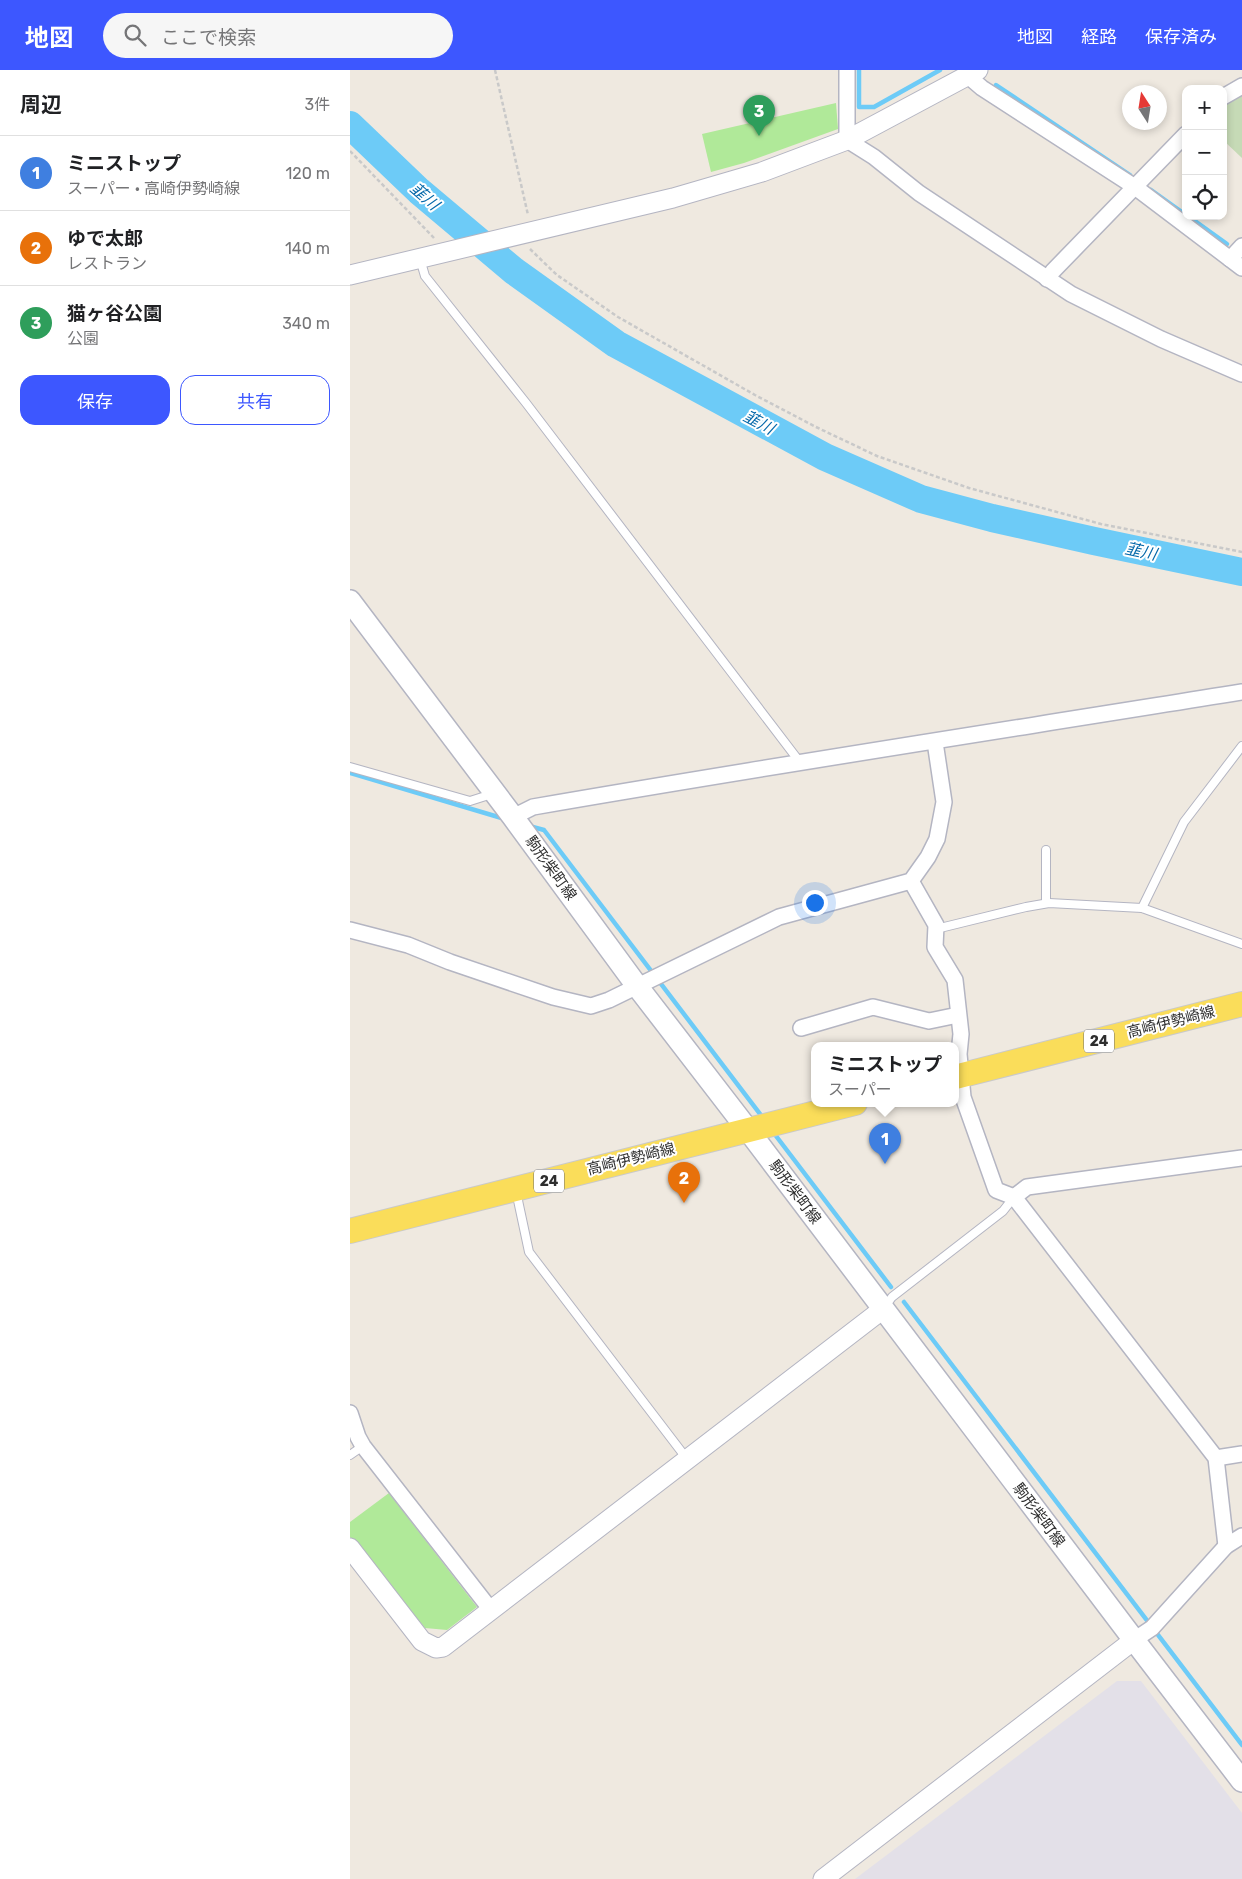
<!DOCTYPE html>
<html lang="ja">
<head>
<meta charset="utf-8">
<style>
  :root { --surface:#fff; --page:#f6f6f6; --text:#202124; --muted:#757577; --line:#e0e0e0; --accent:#3d57ff }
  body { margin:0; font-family:Rubik,"Noto Sans JP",sans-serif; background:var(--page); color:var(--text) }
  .controls { position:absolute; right:15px; top:15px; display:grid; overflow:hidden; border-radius:10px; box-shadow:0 2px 8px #0003 }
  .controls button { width:45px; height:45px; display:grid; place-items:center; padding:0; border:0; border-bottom:1px solid var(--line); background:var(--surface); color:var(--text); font:25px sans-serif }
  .compass { position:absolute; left:772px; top:15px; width:45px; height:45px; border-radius:50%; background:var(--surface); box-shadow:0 2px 8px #0003; rotate:348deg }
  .you { position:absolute; left:464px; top:832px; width:18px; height:18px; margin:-12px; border:4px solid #fff; border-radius:50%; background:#1a73e8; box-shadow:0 0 0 8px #1a73e833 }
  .badge { display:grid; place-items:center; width:32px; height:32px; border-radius:50%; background:var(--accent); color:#fff; font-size:16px; font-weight:700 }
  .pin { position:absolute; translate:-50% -41px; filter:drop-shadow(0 1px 2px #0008) }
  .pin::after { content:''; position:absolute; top:26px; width:18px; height:15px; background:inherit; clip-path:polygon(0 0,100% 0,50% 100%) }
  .popup { position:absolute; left:461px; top:972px; width:148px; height:65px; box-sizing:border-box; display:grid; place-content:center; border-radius:10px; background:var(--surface); filter:drop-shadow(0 1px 4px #0005); font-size:16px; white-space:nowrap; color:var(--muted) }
  .popup b { font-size:19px; color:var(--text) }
  .popup::after { content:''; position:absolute; left:50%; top:100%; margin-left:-10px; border:10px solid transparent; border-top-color:var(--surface) }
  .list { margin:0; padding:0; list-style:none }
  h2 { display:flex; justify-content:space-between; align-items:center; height:65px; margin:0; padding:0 20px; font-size:21px }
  h2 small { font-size:16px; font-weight:400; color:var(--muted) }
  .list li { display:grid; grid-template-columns:32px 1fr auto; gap:15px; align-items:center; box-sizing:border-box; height:75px; padding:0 20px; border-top:1px solid var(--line) }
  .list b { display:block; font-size:19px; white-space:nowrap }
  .list p { margin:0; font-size:16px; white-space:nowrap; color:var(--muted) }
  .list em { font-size:16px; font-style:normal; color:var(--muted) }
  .actions { display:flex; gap:10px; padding:15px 20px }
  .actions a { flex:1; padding:11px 0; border:1px solid var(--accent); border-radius:15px; text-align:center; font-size:18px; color:var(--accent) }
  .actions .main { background:var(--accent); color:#fff }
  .icon { flex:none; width:28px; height:28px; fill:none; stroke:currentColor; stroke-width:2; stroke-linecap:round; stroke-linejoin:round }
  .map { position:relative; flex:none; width:892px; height:1809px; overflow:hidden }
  header { display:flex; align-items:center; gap:30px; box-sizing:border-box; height:70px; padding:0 25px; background:var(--accent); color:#fff }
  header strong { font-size:24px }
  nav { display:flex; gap:28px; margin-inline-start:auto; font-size:18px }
  .search { width:350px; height:45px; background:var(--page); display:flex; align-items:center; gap:12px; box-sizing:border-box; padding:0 18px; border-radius:28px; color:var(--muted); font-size:19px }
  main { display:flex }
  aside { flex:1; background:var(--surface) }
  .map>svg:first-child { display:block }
</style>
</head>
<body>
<header>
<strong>地図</strong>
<div class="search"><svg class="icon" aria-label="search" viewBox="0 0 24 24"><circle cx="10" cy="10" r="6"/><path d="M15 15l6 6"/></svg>ここで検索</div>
<nav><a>地図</a><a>経路</a><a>保存済み</a></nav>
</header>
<main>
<aside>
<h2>周辺<small>3件</small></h2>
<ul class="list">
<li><span class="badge" style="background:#3f7fe0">1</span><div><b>ミニストップ</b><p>スーパー · 高崎伊勢崎線</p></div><em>120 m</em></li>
<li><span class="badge" style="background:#e8710a">2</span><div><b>ゆで太郎</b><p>レストラン</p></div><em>140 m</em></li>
<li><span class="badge" style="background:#2e9e5b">3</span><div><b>猫ヶ谷公園</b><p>公園</p></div><em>340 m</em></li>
</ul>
<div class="actions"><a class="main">保存</a><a>共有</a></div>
</aside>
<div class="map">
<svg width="892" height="1809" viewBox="0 0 892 1809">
  <rect width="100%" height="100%" fill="#efe9e0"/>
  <!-- industrial -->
  <polygon fill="#e3e0e8" points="767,1611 791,1611 892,1743 892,1809 505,1809"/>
  <!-- green -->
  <g fill="#b0e999">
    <polygon points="486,33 488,59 394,93 361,102 352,64"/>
    <polygon points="39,1423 127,1537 97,1560 75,1558 0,1467 0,1452"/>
  </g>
  <!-- cemetery -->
  <polygon fill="#c6dab6" points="892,24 892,88 873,70 873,34"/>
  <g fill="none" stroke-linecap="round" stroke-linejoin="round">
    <!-- stream -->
    <g stroke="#6dcbf7" stroke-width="4.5">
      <polyline points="509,0 509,37 524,37 590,0"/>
      <polyline points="646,15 780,105"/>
      <polyline points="801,120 836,145"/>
      <polyline points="838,146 877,174"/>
      <polyline points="0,703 155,749"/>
      <polyline points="179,756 194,760 413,1048"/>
      <polyline points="423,1062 541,1217"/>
      <polyline points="554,1232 892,1675"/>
    </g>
    <!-- river -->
    <polyline stroke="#6dcbf7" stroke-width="28" points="0,55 69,121 164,201 266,274 475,387 571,429 642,448 744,471 892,502"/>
    <defs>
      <g id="service">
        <polyline points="70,189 75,206 176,333 449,691"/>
        <polyline points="0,697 120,731 142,724"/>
        <polyline points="696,780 696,833"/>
        <polyline points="792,838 834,752 892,676"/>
        <polyline points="586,859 676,837 699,833 792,838 892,874"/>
        <polyline points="166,1121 179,1182 337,1389"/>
        <polyline points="534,1238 542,1227 653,1141 664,1127"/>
        <polyline points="0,1385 13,1376"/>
      </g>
      <g id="minor">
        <polyline points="497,0 497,70 524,87 569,123 721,224 811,269 892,304"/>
        <polyline points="618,6 632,18 785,117 892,198"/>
        <polyline points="873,27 892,16"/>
        <polyline points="880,189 892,176"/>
        <polyline points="697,209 703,201 836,64"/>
        <path d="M163 747 183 737C419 696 656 660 892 622"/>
        <polyline points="561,811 586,855 585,877 605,910 611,964 609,984 613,1027 646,1120 664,1127 866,1388 876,1476"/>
        <polyline points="0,860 58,875 100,892 203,927 241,936 259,930 429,847 561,811 578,787 587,769 594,732 585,672"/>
        <polyline points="451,958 523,937 579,951 608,945"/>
        <polyline points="664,1127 677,1117 892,1088"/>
        <polyline points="0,1343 8,1367 13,1376 141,1540"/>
        <polyline points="866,1388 892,1384"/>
        <polyline points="784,1570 802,1558 876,1476 892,1466"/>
      </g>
      <g id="tertiary">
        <polyline points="0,205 323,128 412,102 497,70 628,0"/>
        <polyline points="0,1478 72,1571 86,1578 93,1577 533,1239"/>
        <polyline points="473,1809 784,1570"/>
      </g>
      <polyline id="secondary" points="0,531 163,747 287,916 398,1060 784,1570 892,1711"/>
      <g id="primary">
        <polyline points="605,1007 892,934"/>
        <polyline points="0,1161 505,1033"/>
      </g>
    </defs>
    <!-- service casing -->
    <use href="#service" stroke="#b4b5c2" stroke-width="10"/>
    <!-- minor casing -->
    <use href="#minor" stroke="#b4b5c2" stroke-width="18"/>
    <!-- tertiary casing -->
    <use href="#tertiary" stroke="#b4b5c2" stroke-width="21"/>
    <!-- secondary casing -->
    <use href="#secondary" stroke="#b4b5c2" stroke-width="24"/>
    <!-- primary casing -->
    <use href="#primary" stroke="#c9c9c9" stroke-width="26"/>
    <!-- path -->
    <g stroke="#c9c9c9" stroke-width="2.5" stroke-dasharray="4 2.5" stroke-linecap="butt">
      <polyline points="145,0 178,145"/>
      <polyline points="0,81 84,168"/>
      <polyline points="180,179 207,205 268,247 405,325 466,357 527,386 619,418 751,454 892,482"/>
    </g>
    <!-- service -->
    <use href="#service" stroke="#fff" stroke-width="8"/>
    <!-- minor -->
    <use href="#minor" stroke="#fff" stroke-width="15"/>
    <!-- tertiary -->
    <use href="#tertiary" stroke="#fff" stroke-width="19"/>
    <!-- secondary -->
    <use href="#secondary" stroke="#fff" stroke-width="21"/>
    <!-- primary -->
    <use href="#primary" stroke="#fadd5a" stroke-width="24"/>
  </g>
  <g text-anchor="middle" stroke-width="4" stroke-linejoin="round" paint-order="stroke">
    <!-- shield labels -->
    <g fill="#fff" stroke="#6d6d6d" stroke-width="1">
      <rect x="734" y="959.5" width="30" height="23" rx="4"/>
      <rect x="184" y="1099.5" width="30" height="23" rx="4"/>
    </g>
    <g font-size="14" font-weight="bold" fill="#2e2e2e">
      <text x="749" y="976">24</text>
      <text x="199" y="1116">24</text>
    </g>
    <!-- street labels -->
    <g font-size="15" fill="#2e2e2e" stroke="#fff">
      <text transform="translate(201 798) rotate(54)" y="5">駒形柴町線</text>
      <text transform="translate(821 952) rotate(-14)" y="5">高崎伊勢崎線</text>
      <text transform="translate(281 1089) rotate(-14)" y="5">高崎伊勢崎線</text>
      <text transform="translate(445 1122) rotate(53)" y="5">駒形柴町線</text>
      <text transform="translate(689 1445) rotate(53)" y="5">駒形柴町線</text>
    </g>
    <!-- water labels -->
    <g font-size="16" font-style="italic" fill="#0569aa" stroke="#fff">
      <text transform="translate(75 126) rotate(41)" y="6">韮川</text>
      <text transform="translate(409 352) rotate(28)" y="6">韮川</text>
      <text transform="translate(791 481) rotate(12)" y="6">韮川</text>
    </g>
  </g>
</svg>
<div class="controls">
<button>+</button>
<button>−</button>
<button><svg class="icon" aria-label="locate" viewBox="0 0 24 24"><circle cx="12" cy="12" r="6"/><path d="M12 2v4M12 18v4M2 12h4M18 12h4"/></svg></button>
</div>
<svg class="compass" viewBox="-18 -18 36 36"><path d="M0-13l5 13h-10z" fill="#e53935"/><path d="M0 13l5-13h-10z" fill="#757577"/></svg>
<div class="you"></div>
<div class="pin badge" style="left:535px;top:1094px;background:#3f7fe0">1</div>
<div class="popup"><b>ミニストップ</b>スーパー</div>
<div class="pin badge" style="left:334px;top:1133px;background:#e8710a">2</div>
<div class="pin badge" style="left:409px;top:66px;background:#2e9e5b">3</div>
</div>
</main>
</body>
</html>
